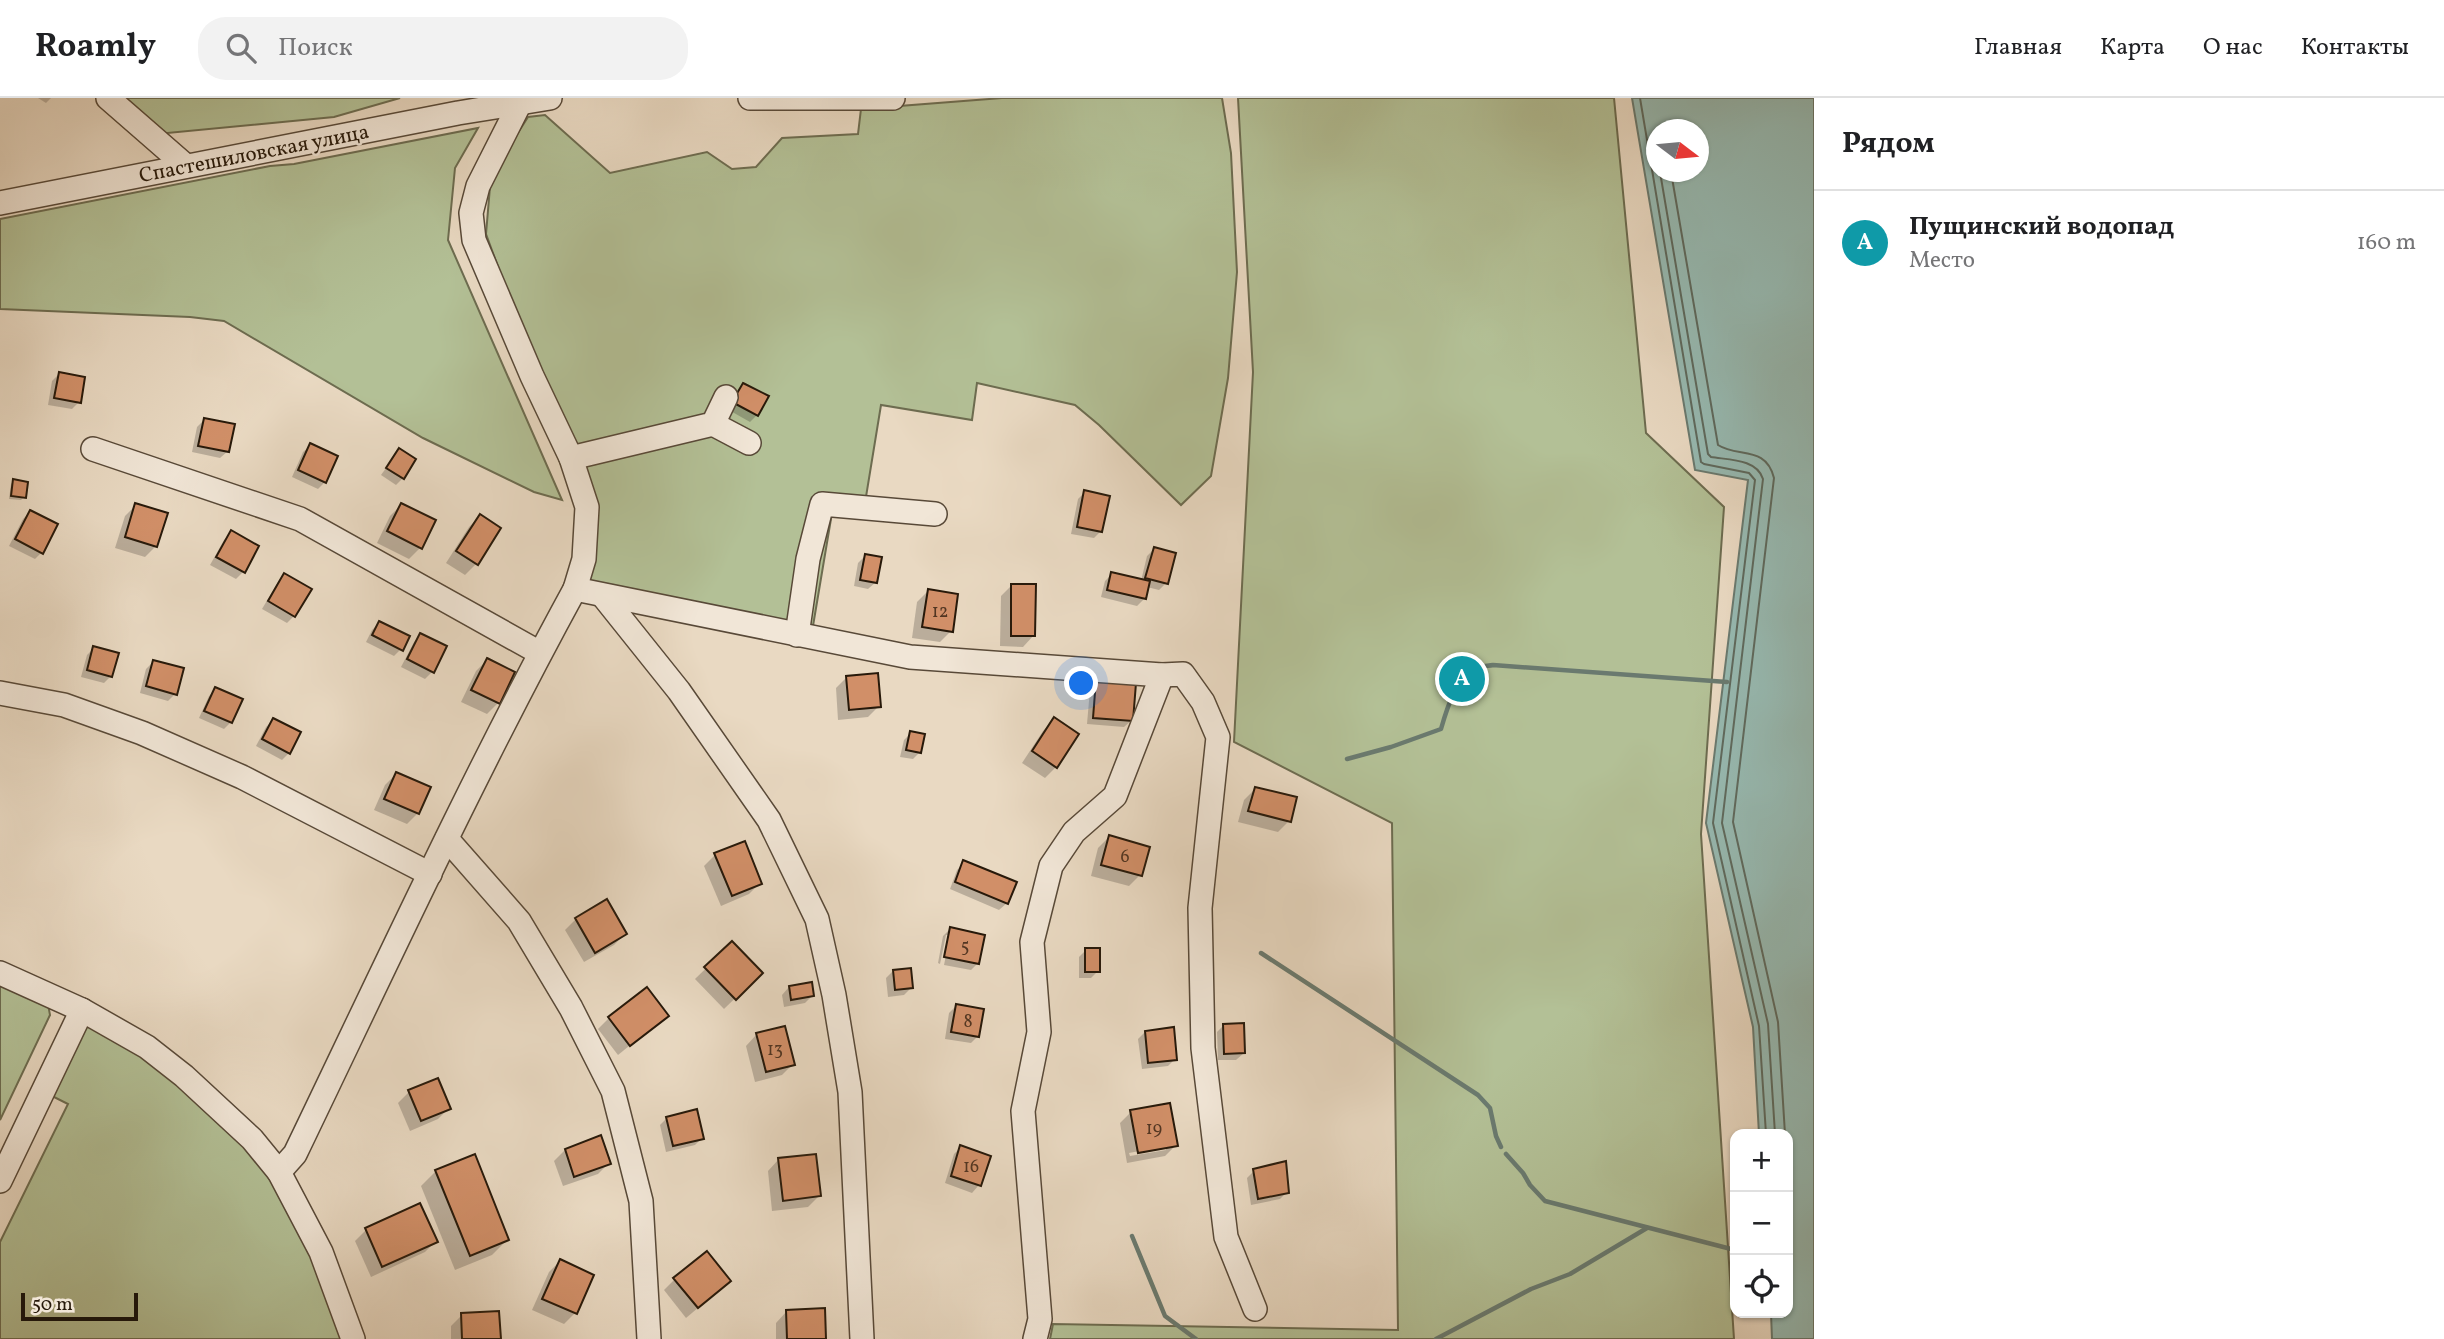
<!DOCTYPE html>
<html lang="ru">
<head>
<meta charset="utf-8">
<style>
  :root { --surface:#fff; --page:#f2f2f2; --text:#202124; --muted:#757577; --line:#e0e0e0; --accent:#b45309 }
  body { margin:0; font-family:Vollkorn,serif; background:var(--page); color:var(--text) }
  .controls { position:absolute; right:21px; bottom:21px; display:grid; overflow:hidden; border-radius:14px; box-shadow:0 2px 5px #0004 }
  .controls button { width:63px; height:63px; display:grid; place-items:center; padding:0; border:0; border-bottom:2px solid var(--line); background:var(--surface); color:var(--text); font:35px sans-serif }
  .compass { position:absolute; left:1646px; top:21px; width:63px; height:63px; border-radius:50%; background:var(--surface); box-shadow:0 2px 5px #0004; rotate:106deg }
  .scale { position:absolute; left:21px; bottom:18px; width:117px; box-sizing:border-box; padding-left:7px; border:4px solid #27190a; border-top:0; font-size:19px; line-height:24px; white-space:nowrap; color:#27190a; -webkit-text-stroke:5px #f1e6d7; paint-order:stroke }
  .you { position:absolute; left:1082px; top:586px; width:24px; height:24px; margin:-18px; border:5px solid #fff; border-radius:50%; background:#1a73e8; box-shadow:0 0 0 10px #1a73e833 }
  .badge { display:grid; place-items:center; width:46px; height:46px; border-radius:50%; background:var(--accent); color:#fff; font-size:23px; font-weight:700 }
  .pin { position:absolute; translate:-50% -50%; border:4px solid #fff; box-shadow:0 2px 7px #0006 }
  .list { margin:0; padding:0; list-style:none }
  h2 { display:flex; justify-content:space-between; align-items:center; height:91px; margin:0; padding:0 28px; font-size:30px }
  h2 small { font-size:23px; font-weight:400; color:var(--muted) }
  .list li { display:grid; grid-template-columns:46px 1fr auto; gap:21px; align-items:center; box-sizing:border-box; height:105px; padding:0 28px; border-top:2px solid var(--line) }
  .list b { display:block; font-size:26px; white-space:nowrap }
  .list p { margin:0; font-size:23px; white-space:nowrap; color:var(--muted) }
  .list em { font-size:23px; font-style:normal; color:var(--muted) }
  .icon { flex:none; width:38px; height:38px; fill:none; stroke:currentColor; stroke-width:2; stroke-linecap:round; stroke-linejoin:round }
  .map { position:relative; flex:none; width:1814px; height:1241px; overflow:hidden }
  header { display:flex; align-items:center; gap:42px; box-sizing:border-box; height:98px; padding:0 35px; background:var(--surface); border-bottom:2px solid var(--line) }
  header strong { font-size:33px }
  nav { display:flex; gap:38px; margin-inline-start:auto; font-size:24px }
  .search { width:490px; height:63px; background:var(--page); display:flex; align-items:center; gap:18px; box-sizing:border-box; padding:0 24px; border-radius:28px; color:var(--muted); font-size:26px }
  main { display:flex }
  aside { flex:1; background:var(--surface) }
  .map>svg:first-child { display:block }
</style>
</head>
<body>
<header>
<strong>Roamly</strong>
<div class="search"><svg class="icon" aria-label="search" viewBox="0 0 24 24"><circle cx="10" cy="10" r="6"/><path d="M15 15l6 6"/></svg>Поиск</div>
<nav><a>Главная</a><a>Карта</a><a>О нас</a><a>Контакты</a></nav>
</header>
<main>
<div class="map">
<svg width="1814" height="1241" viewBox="0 0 1814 1241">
  <rect width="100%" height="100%" fill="#e9d9c2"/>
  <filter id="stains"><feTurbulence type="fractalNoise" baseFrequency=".00286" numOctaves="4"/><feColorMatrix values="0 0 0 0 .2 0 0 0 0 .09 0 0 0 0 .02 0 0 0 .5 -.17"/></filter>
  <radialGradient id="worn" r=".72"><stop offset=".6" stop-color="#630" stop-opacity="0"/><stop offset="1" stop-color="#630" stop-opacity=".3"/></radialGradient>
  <!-- green -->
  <g fill="#b3c096" stroke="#6d6c50" stroke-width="2">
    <polygon points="124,0 400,0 334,19 157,36"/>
    <polygon points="1002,0 1222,0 1231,55 1237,174 1228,280 1211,378 1181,407 1099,327 1075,307 977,285 972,322 881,307 865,405 834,403 813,528 578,486 586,409 486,136 491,77 528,19 545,17 610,75 707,54 732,71 756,69 782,40 858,36 861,11"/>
    <polygon points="1238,0 1614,0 1646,335 1724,409 1701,736 1734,1241 1050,1241 1053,1226 1398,1232 1392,725 1234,644 1253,274"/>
    <polygon points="478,30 455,70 448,142 562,402 534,394 423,340 224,223 190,219 0,211 0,121 270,68 294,66"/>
    <polygon points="0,882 48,906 50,917 0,1022"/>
    <polygon points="94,926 144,955 250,1046 293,1111 348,1241 0,1241 0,1144 68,1006 52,998 86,929"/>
  </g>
  <!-- water -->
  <path fill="#97bab2" stroke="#6a7a6f" stroke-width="2" fill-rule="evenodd" d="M1632 0H1814V1241H1772L1771 1215H1788V1036H1759L1753 929 1706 725 1748 382 1695 372ZM1657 32H1699V74H1657Z"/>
  <!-- shadow -->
  <g fill="#0003" fill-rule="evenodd">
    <polygon points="38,0 51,0 46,5"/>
    <polygon points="59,276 79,304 72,311 48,307 52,283"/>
    <polygon points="743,287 757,317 750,324 727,311 736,294"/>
    <polygon points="204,322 228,353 220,360 192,354 197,329"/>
    <polygon points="311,347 325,384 318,391 292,379 303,354"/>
    <polygon points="399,352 403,380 396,387 381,377"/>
    <polygon points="14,383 24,399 21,402 9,401 11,386"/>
    <polygon points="1085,394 1101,433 1094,440 1071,436 1078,401"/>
    <polygon points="136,407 156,448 145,459 115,450 125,418"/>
    <polygon points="401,407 420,450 409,461 377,445 390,418"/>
    <polygon points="30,414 42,454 35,461 9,448 23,421"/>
    <polygon points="480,418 476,466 465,477 446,465 469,429"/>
    <polygon points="231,435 243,474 236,481 210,467 224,442"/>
    <polygon points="1154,451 1166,485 1159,492 1147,489 1144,501 1137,508 1101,499 1105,483 1112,476 1141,483 1147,458"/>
    <polygon points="865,458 876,484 868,491 854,488 858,465"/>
    <polygon points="285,477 294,518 287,525 262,511 278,484"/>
    <polygon points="1012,487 1034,537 1023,549 1000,548 1001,498"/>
    <polygon points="928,493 951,533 940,544 912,540 917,504"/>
    <polygon points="379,525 401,551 394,558 366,544 372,532"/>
    <polygon points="421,537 432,574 425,581 401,569 414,544"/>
    <polygon points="94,550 111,578 104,585 81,579 87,557"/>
    <polygon points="487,562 513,574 498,605 487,616 461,604 476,573"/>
    <polygon points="153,564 175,596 168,603 140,595 146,571"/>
    <polygon points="847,579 879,608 868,619 838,622 836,590"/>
    <polygon points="1097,584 1132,622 1124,629 1087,626 1090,591"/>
    <polygon points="216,591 231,624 224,631 199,620 209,598"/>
    <polygon points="273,622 289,655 282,662 256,648 266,629"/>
    <polygon points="1054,622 1056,669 1045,680 1022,665 1043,633"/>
    <polygon points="911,635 920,654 913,661 900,659 904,642"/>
    <polygon points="396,676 418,715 407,726 374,712 385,687"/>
    <polygon points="1255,691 1289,723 1278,734 1238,724 1244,702"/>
    <polygon points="1109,739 1140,777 1129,788 1091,778 1098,750"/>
    <polygon points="715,757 760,785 749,796 721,808 704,768"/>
    <polygon points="964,765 1015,785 1007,805 999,812 950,791 957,772"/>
    <polygon points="576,821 625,836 614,847 584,864 565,832"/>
    <polygon points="950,831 978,865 971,872 944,867 950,837 946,837 940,866 938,865 943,838"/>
    <polygon points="732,845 761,875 724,911 695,881"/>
    <polygon points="1086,852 1098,873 1091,880 1079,880 1079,859"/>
    <polygon points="893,873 911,890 904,897 888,899 886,880"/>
    <polygon points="789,889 812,898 805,905 784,909 782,897"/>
    <polygon points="956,908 978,938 971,945 945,941 949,915"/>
    <polygon points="666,918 618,957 598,931 609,920"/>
    <polygon points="1224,927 1244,955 1236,962 1218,962 1217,934"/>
    <polygon points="1145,934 1175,961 1168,968 1142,971 1138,941"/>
    <polygon points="757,936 793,966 782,977 755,984 746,948"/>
    <polygon points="409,994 449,1010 438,1021 410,1033 398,1005"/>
    <path d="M1131 1014 1176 1047 1165 1058 1127 1065 1120 1025ZM1166 1048V1052L1130 1058 1129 1055Z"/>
    <polygon points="667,1020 702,1040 695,1047 666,1054 660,1027"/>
    <polygon points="961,1049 989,1059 979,1087 972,1095 945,1085 954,1056"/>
    <polygon points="565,1052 609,1065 598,1076 563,1088 554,1063"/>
    <polygon points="779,1061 819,1098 808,1109 772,1113 768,1073"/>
    <polygon points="436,1073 507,1142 492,1157 455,1172 421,1088"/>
    <polygon points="1254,1073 1287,1094 1280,1101 1251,1107 1247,1080"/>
    <polygon points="419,1107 436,1143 425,1154 371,1179 355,1143 366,1132"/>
    <polygon points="560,1163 575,1215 564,1226 532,1212 549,1174"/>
    <polygon points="675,1181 718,1193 686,1220 664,1192"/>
    <polygon points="787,1213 824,1241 776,1241 776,1225"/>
    <polygon points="462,1217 499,1241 451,1241 451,1228"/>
  </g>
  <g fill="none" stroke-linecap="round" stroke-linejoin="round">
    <!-- shore -->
    <g stroke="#5f6a5e" stroke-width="2">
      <polyline points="1640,0 1701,364 1704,366 1749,375 1755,382 1713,725 1759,928 1766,1036"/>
      <path d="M1660 74 1708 356 1711 359C1729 362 1757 361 1763 381L1722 725 1768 926 1775 1036"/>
      <path d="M1671 74 1718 347C1738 360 1766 347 1774 380L1733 724 1778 924 1785 1036"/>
    </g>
    <!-- stream -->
    <g stroke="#6a7a6f" stroke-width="4.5">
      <path d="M1347 661 1391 649 1441 631C1447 610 1456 579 1477 570 1481 568 1488 568 1493 567L1727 584"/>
      <polyline points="1261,855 1478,997 1490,1010 1496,1038 1501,1049"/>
      <polyline points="1506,1056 1523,1075 1530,1087 1545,1103 1735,1152"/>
      <polyline points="1132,1138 1165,1218 1196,1241"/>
      <polyline points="1436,1241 1531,1191 1570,1176 1647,1130"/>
    </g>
  </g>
  <!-- building -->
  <g fill="#d18f68" stroke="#27190a" stroke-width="2">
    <polygon points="59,274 85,279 81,305 54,300"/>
    <polygon points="743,285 769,298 758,318 732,304"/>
    <polygon points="204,320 235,326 229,354 198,348"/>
    <polygon points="310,345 338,358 326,385 298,372"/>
    <polygon points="399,350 416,361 404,381 386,370"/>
    <polygon points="13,381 28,384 26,400 11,398"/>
    <polygon points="1084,392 1110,398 1102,434 1077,429"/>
    <polygon points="135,405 168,415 157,449 125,439"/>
    <polygon points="401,405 436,422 422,451 387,433"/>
    <polygon points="30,412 58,426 43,456 15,441"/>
    <polygon points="480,416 501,430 478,467 456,453"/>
    <polygon points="231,432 259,448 245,475 216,459"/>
    <polygon points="1154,449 1176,455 1168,486 1145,480"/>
    <polygon points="865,456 882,459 877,485 860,482"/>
    <polygon points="1111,474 1150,483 1146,501 1107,492"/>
    <polygon points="284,475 312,491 295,519 268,503"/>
    <polygon points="1011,486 1036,486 1035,538 1011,538"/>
    <polygon points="928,491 958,496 953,534 922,529"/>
    <polygon points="379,523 410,538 403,553 372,537"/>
    <polygon points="420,535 447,548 434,575 407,561"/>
    <polygon points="93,548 119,555 112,579 87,572"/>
    <polygon points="487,560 515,574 500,606 471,592"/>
    <polygon points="153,562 184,570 177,597 146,588"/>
    <polygon points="878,575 881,609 849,612 846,578"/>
    <polygon points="1096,582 1136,585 1133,623 1093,620"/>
    <polygon points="215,589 243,601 232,625 204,613"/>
    <polygon points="1054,619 1079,636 1057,670 1032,653"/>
    <polygon points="273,620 301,634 290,656 262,641"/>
    <polygon points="910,633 925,636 921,655 906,652"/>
    <polygon points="396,674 431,689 419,716 384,701"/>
    <polygon points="1255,689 1297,699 1291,724 1248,713"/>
    <polygon points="1109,737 1150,749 1142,778 1101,767"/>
    <polygon points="745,743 762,786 732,798 714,755"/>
    <polygon points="963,762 1017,784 1008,806 955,784"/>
    <polygon points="607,801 627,836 595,855 575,820"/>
    <polygon points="950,829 985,837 979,866 944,859"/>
    <polygon points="732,843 763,875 736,902 704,869"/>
    <rect x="1085" y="850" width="15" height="24"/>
    <polygon points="911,870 913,890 895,892 893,872"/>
    <polygon points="812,884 814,898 791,902 789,888"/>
    <polygon points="647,889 669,918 630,948 608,919"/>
    <polygon points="956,906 984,911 979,939 951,934"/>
    <polygon points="1244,925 1245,955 1224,956 1223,926"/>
    <polygon points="785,928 795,967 766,974 756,935"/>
    <polygon points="1174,929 1177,962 1148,965 1145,933"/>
    <polygon points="438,980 451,1011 421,1023 408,992"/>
    <polygon points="1170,1005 1178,1048 1138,1055 1130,1012"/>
    <polygon points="697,1011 704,1041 673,1048 666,1019"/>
    <polygon points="601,1037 611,1066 574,1079 565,1051"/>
    <polygon points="960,1047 991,1058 981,1088 951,1078"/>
    <polygon points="475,1056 509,1142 470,1158 435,1072"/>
    <polygon points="816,1056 821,1098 783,1103 778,1060"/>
    <polygon points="1286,1063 1289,1095 1258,1101 1253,1071"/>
    <polygon points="420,1105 438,1144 382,1169 365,1130"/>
    <polygon points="707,1153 731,1183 698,1210 673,1180"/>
    <polygon points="560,1161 594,1177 577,1216 542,1201"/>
    <polygon points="825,1210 826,1241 787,1241 786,1212"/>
    <polygon points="499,1213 501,1241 462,1241 461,1215"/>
  </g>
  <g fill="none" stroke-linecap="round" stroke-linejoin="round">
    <defs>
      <g id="minor">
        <polyline points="108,0 186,68"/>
        <polyline points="750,0 893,0"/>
        <polyline points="520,5 478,88 471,115 474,142 532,278 571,360 587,409 584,461 575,491"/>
        <polyline points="0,105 458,15 550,0"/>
        <polyline points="713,326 749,345"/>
        <polyline points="93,351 300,421 540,555"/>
        <polyline points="571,360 713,326 726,299"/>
        <polyline points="603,498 679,593 769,722 817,821 834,897 850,994 862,1241"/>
        <polyline points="797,537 808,461 822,406 935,416"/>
        <polyline points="0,595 64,607 142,635 242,679 430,776"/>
        <polyline points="447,741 519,823 571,910 613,993 641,1103 649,1241"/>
        <polyline points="0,875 82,912 147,949 184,978 252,1041 279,1074 321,1154 353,1241"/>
        <path d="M279 1074 295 1056C386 867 474 676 575 491L910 559 1162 577 1183 576 1203 604 1218 639 1200 810 1203 950 1226 1139 1255 1211"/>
        <polyline points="0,1083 82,912"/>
        <polyline points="1035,1241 1040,1221 1023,1013 1039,934 1032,844 1051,768 1074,734 1115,698 1162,577"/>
      </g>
    </defs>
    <!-- minor casing -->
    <use href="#minor" stroke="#584938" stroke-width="26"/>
    <!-- minor -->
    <use href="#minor" stroke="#f1e6d7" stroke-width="23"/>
  </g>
  <g text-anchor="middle" stroke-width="5" stroke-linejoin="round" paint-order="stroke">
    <!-- number labels -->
    <g font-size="18" fill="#523622">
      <text x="940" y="519">12</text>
      <text x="1125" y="764">6</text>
      <text x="965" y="854">5</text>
      <text x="968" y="929">8</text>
      <text x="775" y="957">13</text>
      <text x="1154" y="1036">19</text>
      <text x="971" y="1074">16</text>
    </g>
    <!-- street labels -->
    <g font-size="21" fill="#27190a" stroke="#f1e6d7">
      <text transform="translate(254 55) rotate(-11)" y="7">Спастешиловская улица</text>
    </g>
  </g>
  <rect width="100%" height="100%" filter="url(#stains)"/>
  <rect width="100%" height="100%" fill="url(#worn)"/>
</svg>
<div class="controls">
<button>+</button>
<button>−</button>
<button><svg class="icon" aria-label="locate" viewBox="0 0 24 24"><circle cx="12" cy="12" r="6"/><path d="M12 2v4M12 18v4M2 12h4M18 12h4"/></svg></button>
</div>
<svg class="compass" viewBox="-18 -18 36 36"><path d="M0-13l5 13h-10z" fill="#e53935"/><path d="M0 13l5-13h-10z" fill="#757577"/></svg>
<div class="scale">50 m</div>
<div class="you"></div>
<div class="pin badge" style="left:1462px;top:581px;background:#0f9aa8">A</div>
</div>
<aside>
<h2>Рядом<small></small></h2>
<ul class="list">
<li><span class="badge" style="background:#0f9aa8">A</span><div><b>Пущинский водопад</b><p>Место</p></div><em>160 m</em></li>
</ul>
</aside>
</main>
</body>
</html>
